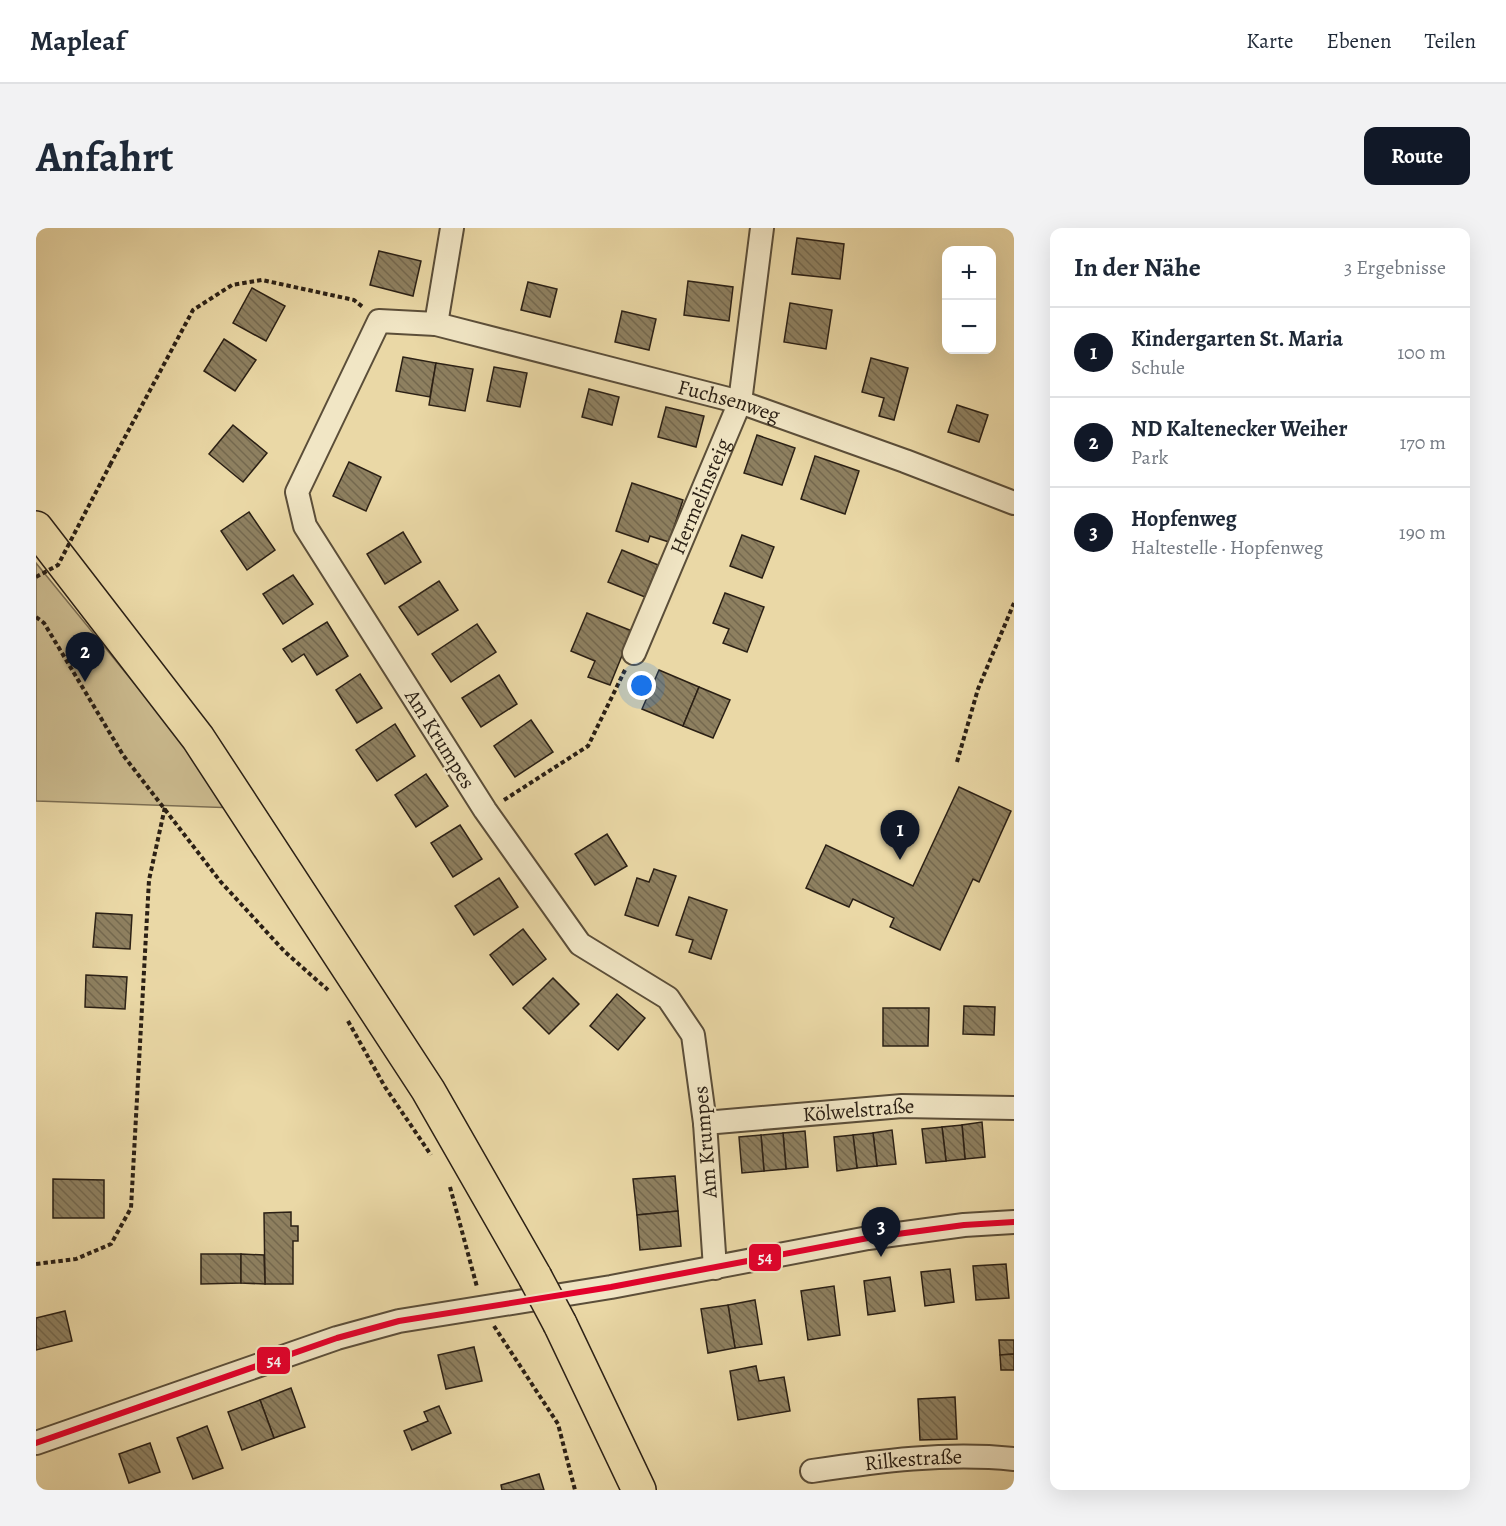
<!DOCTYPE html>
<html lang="de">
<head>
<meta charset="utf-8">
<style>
  :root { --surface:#fff; --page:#f2f2f3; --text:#1f2937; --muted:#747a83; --line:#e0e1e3; --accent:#111827 }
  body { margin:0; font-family:Alegreya,serif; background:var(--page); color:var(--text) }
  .controls { position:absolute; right:18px; top:18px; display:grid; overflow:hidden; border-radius:12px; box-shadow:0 6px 24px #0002 }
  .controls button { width:54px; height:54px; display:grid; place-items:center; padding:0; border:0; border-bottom:2px solid var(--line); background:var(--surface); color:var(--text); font:30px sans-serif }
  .you { position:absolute; left:606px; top:458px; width:21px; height:21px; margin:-15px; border:4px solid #fff; border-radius:50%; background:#1a73e8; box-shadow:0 0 0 9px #1a73e833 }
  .badge { display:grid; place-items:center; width:39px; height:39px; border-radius:50%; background:var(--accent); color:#fff; font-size:20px; font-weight:700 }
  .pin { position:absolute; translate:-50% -50px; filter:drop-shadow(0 2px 3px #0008) }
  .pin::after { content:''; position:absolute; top:32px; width:21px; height:18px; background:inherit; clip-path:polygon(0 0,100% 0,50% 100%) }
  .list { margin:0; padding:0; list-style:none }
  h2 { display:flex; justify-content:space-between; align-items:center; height:78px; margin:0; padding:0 24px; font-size:26px }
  h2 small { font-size:20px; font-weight:400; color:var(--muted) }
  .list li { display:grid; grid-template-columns:39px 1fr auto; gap:18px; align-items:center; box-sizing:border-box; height:90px; padding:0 24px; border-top:2px solid var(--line) }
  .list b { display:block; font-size:22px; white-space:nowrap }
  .list p { margin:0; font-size:20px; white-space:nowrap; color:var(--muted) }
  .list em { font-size:20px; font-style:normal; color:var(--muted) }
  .map { position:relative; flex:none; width:978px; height:1262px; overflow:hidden; border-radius:12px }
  header { display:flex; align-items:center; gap:36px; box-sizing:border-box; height:84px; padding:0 30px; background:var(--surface); border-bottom:2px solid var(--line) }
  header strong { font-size:28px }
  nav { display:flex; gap:33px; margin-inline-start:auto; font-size:21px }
  .intro { display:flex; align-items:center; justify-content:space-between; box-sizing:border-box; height:144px; padding:0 36px }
  h1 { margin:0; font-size:42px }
  .button { padding:15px 27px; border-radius:12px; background:var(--accent); color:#fff; font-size:21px; font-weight:700 }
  main { display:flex; gap:36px; padding:0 36px }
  aside { flex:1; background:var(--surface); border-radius:12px; box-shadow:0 6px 24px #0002 }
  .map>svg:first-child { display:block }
</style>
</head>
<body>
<header>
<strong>Mapleaf</strong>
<nav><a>Karte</a><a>Ebenen</a><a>Teilen</a></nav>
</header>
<div class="intro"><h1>Anfahrt</h1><a class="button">Route</a></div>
<main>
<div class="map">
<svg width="978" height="1262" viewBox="0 0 978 1262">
  <defs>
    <pattern id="building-back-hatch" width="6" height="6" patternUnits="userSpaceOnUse" patternTransform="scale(1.5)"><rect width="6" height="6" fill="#8e8060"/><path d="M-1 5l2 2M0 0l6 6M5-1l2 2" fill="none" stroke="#74684e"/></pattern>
  </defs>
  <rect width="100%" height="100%" fill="#ead8a6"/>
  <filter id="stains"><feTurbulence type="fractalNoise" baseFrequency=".00333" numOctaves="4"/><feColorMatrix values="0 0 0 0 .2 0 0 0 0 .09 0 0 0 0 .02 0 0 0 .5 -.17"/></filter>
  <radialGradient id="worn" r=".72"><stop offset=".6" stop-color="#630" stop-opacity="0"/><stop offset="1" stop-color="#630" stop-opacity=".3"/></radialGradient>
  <!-- green -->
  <polygon fill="#cab98d" stroke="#7a6c51" stroke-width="1.5" points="0,335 200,580 0,573"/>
  <!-- building -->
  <g fill="url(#building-back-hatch)" stroke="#2b2015" stroke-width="1.5">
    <polygon points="761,10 808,16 804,51 756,46"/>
    <polygon points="343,23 385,33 377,68 334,57"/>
    <polygon points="652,53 697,59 693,93 648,87"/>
    <polygon points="492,54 521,61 514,89 485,82"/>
    <polygon points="216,60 249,78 230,113 197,95"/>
    <polygon points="754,75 796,82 790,121 748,114"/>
    <polygon points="586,83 620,91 613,122 579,114"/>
    <polygon points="188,111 220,132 199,163 168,143"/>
    <polygon points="367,129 400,135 394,169 360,163"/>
    <polygon points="835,130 872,140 858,192 843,188 848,170 826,164"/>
    <polygon points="400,135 437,141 429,183 393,177"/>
    <polygon points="458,139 491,145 484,179 451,173"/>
    <polygon points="553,161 583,169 576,197 546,189"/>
    <polygon points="921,177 952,187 943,214 912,204"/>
    <polygon points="630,179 668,188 660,219 622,209"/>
    <polygon points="197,197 231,225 207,254 173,226"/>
    <polygon points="721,207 759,220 746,257 708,245"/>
    <polygon points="779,228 823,243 809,286 765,271"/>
    <polygon points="313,234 345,249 330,283 297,268"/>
    <polygon points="596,255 647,272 633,314 614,308 612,314 580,303"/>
    <polygon points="213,284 239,322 211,342 185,303"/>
    <polygon points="367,304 385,334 349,356 331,326"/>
    <polygon points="706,307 738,319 726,350 694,338"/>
    <polygon points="586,322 622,337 609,369 572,354"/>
    <polygon points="257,347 277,376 247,396 227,366"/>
    <polygon points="403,353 422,382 382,407 363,379"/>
    <polygon points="689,365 728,379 711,424 687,415 693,401 677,395"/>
    <polygon points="551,385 596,403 574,457 552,449 559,433 535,423"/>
    <polygon points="291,394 312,428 281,447 268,426 256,434 247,421"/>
    <polygon points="441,396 460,424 415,454 396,426"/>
    <polygon points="623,442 663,459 647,498 606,481"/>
    <polygon points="324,446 346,480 321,495 300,462"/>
    <polygon points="463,447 481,476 445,499 426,470"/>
    <polygon points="663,459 694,472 677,510 647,498"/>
    <polygon points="495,492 517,524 479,549 458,518"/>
    <polygon points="359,496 379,528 341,553 320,522"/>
    <polygon points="390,546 412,578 380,599 359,567"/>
    <polygon points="923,559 975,583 943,654 937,651 904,722 854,699 858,690 817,671 813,679 770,660 790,617 877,658"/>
    <polygon points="424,597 446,631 417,649 395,615"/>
    <polygon points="571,606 591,638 559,657 539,626"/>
    <polygon points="618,641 640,648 622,698 589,687 601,650 613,654"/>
    <polygon points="463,650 482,679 438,707 419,678"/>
    <polygon points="653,669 691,682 675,731 653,724 657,712 640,707"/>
    <polygon points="60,685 96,687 94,721 57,719"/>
    <polygon points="487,701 510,731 477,757 454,727"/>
    <polygon points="50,747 91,749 89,781 49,779"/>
    <polygon points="517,750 543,776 513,806 487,780"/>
    <polygon points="581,766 609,790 582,822 554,798"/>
    <polygon points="928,778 959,779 958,807 927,806"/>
    <polygon points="847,780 893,780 892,818 847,818"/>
    <polygon points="946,894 949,929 929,931 926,897"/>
    <polygon points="926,897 929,931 910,933 906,899"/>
    <polygon points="906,899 910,933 890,935 886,901"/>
    <polygon points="856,902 860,936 841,938 837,905"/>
    <polygon points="769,903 772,939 750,941 747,905"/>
    <polygon points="747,905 750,941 728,943 725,907"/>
    <polygon points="837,905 841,938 821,940 817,907"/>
    <polygon points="725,907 728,943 706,945 703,909"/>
    <polygon points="817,907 821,940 801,943 798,909"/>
    <polygon points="639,948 642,983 601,987 597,951"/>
    <polygon points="17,951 68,952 68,990 17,990"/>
    <polygon points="642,983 645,1018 604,1022 601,987"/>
    <polygon points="255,984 255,998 262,998 262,1013 257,1013 257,1056 229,1056 228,985"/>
    <polygon points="165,1026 205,1026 205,1055 165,1056"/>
    <polygon points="205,1026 228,1027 229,1056 205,1055"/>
    <polygon points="970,1036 973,1070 940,1072 937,1038"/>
    <polygon points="914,1041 918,1074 889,1078 885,1044"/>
    <polygon points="854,1049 859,1083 832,1087 828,1053"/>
    <polygon points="798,1058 804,1107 772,1112 765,1063"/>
    <polygon points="719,1072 726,1116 699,1120 692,1077"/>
    <polygon points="692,1077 699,1120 672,1125 665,1081"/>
    <polygon points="29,1083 36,1113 0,1122 0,1090"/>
    <polygon points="963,1112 978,1112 978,1126 964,1127"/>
    <polygon points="438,1119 446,1153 410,1161 402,1127"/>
    <polygon points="978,1126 978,1142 965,1142 964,1127"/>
    <polygon points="720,1138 723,1153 748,1149 754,1183 702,1192 694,1143"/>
    <polygon points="255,1160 269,1199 238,1210 224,1172"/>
    <polygon points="919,1169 921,1211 884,1212 882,1171"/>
    <polygon points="224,1172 238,1210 206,1222 192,1184"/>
    <polygon points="403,1178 415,1205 376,1222 368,1203 392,1193 388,1184"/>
    <polygon points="171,1198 187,1240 157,1251 141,1210"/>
    <polygon points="114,1215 124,1244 93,1255 83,1226"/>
    <polygon points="503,1246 508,1262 466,1262 465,1257"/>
  </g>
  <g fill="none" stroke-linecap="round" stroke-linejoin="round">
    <defs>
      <g id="street">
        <polyline points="400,96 416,0"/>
        <path id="s1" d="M598 425 704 174 726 0"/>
        <path id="s2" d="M669 895 866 878 978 880"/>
        <path id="s3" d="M679 1040 669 895 657 807 632 770 544 716 449 582 269 298 261 264 343 93 400 96 704 174 869 233 978 275"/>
        <polyline points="0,1215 301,1110 363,1093 575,1059 832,1010 928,997 978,994"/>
        <path id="s4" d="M776 1243C843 1233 910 1224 978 1231"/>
      </g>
      <g id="primary">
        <polyline points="0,300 162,510 392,862 499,1049"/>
        <polyline points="524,1096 603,1262"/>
      </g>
    </defs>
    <!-- street casing -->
    <use href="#street" stroke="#5b4e39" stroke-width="26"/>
    <!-- primary casing -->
    <use href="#primary" stroke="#2b2015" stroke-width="36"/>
    <!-- path -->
    <g stroke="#2b2015" stroke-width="4" stroke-dasharray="4.5 3" stroke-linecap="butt">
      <polyline points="74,237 157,82 196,57 226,52 318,72 328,80"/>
      <polyline points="0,389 8,395 87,527 184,653 249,724 292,762"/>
      <polyline points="921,534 942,461 978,375"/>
      <polyline points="468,572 552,518 589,442"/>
      <polyline points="312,793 349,859 395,927"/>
      <polyline points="414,959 441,1059"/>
      <polyline points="0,1036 40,1031 75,1016 95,980 113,652 129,579"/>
      <polyline points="458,1098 522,1196 539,1262"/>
    </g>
    <!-- street -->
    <use href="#street" stroke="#f1e6c5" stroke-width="22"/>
    <!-- primary -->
    <use href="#primary" stroke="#ead8a6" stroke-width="33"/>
    <defs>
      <polyline id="primary-bridge" points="499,1049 524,1096"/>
    </defs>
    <!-- primary-bridge casing -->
    <use href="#primary-bridge" stroke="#2b2015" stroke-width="36" stroke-linecap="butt"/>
    <!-- path-bridge -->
    <polyline stroke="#2b2015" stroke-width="4" stroke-dasharray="4.5 3" stroke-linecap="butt" points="0,349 22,337 74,237"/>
    <!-- primary-bridge -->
    <use href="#primary-bridge" stroke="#ead8a6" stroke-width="33"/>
    <defs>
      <polyline id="bus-1" points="0,1215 301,1110 363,1093 575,1059 832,1010 928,997 978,994"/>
    </defs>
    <!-- bus-1 casing -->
    <use href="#bus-1" stroke="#f1e6c5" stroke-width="10"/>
    <!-- bus-1 -->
    <use href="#bus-1" stroke="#e4002b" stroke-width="6"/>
  </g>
  <g text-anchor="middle" stroke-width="4.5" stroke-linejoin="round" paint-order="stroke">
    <!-- street labels -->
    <g font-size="21" fill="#2b2015" stroke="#f1e6c5">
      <text dy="7" stroke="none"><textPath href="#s3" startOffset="1467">Fuchsenweg</textPath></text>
      <text dy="7" stroke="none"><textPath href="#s1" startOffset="170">Hermelinsteig</textPath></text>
      <text transform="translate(404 511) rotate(58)" y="7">Am Krumpes</text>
      <text dy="7" stroke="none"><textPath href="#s2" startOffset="154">Kölwelstraße</textPath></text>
      <text transform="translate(669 914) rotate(-95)" y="7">Am Krumpes</text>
      <text dy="7" stroke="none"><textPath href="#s4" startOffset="102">Rilkestraße</textPath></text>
    </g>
  </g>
  <g stroke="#f1e6c5" stroke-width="2">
    <rect x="712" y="1015" width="34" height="29" rx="6" fill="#e4002b"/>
    <rect x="220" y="1118" width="35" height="29" rx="6" fill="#e4002b"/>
  </g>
  <g font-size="16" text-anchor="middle" font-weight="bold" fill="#fff">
    <text x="729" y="1035">54</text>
    <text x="238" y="1138">54</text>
  </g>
  <rect width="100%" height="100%" filter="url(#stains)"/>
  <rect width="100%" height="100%" fill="url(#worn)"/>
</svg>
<div class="controls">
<button>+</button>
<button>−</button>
</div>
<div class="you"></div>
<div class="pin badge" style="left:864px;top:632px">1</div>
<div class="pin badge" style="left:49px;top:454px">2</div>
<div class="pin badge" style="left:845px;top:1029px">3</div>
</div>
<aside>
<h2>In der Nähe<small>3 Ergebnisse</small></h2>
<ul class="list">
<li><span class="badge">1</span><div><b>Kindergarten St. Maria</b><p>Schule</p></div><em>100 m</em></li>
<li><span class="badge">2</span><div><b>ND Kaltenecker Weiher</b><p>Park</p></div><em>170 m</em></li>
<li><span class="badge">3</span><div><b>Hopfenweg</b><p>Haltestelle · Hopfenweg</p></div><em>190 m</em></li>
</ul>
</aside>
</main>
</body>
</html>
